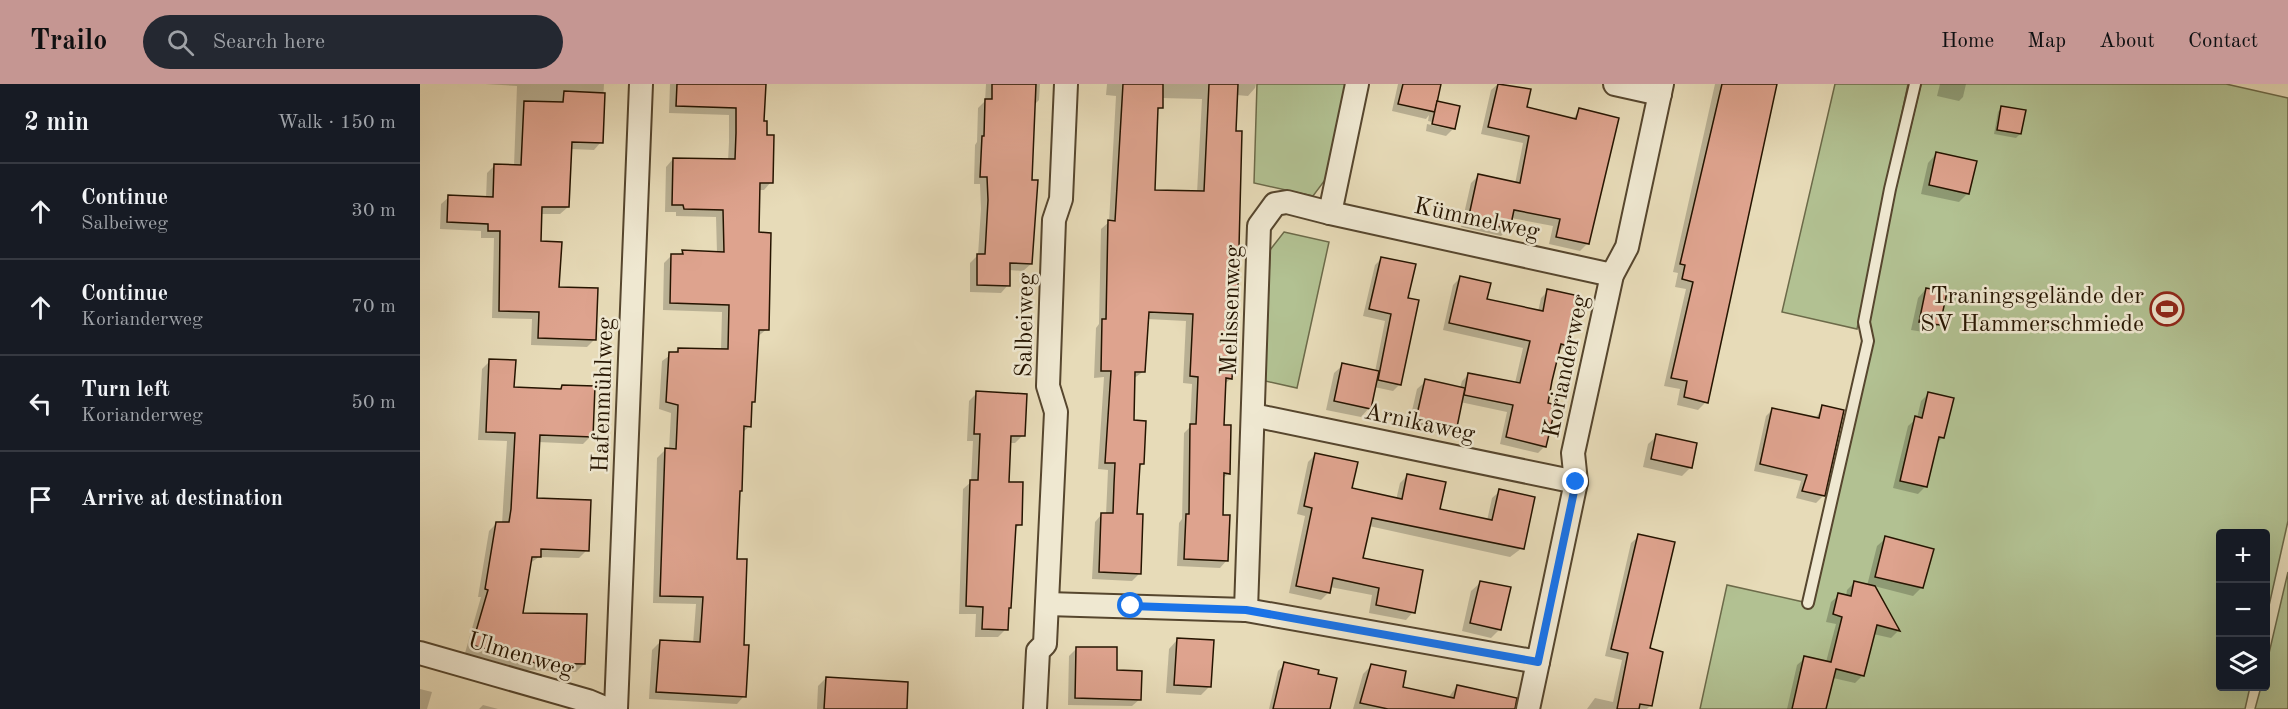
<!DOCTYPE html>
<html lang="en">
<head>
<meta charset="utf-8">
<style>
  :root { --surface:#171b24; --page:#242831; --text:#f1f3f6; --muted:#9ea1a6; --line:#363941; --accent:#c59692 }
  body { margin:0; font-family:"Old Standard TT",serif; background:var(--page); color:var(--text) }
  .controls { position:absolute; right:18px; bottom:18px; display:grid; overflow:hidden; border-radius:6px; box-shadow:0 6px 24px #0002 }
  .controls button { width:54px; height:54px; display:grid; place-items:center; padding:0; border:0; border-bottom:2px solid var(--line); background:var(--surface); color:var(--text); font:30px sans-serif }
  .stop { position:absolute; width:18px; height:18px; margin:-14px; border:4px solid #1a73e8; border-radius:50%; background:#fff }
  .stop.end { background:#1a73e8; border-color:#fff; box-shadow:0 2px 6px #0008 }
  .list { margin:0; padding:0; list-style:none }
  h2 { display:flex; justify-content:space-between; align-items:center; height:78px; margin:0; padding:0 24px; font-size:26px }
  h2 small { font-size:20px; font-weight:400; color:var(--muted) }
  .list li { display:grid; grid-template-columns:39px 1fr auto; gap:18px; align-items:center; box-sizing:border-box; height:96px; padding:0 24px; border-top:2px solid var(--line) }
  .list b { display:block; font-size:22px; white-space:nowrap }
  .list p { margin:0; font-size:20px; white-space:nowrap; color:var(--muted) }
  .list em { font-size:20px; font-style:normal; color:var(--muted) }
  .icon { flex:none; width:33px; height:33px; fill:none; stroke:currentColor; stroke-width:2; stroke-linecap:round; stroke-linejoin:round }
  .map { position:relative; flex:none; width:1868px; height:625px; overflow:hidden }
  header { display:flex; align-items:center; gap:36px; box-sizing:border-box; height:84px; padding:0 30px; background:var(--accent); color:#111 }
  header strong { font-size:28px }
  nav { display:flex; gap:33px; margin-inline-start:auto; font-size:21px }
  .search { width:420px; height:54px; background:var(--page); display:flex; align-items:center; gap:15px; box-sizing:border-box; padding:0 21px; border-radius:33px; color:var(--muted); font-size:22px }
  main { display:flex }
  aside { flex:1; background:var(--surface) }
  .map>svg:first-child { display:block }
</style>
</head>
<body>
<header>
<strong>Trailo</strong>
<div class="search"><svg class="icon" aria-label="search" viewBox="0 0 24 24"><circle cx="10" cy="10" r="6"/><path d="M15 15l6 6"/></svg>Search here</div>
<nav><a>Home</a><a>Map</a><a>About</a><a>Contact</a></nav>
</header>
<main>
<aside>
<h2>2 min<small>Walk · 150 m</small></h2>
<ul class="list">
<li><svg class="icon" aria-label="ahead" viewBox="0 0 24 24"><path d="M12 20V5M6 11l6-6 6 6"/></svg><div><b>Continue</b><p>Salbeiweg</p></div><em>30 m</em></li>
<li><svg class="icon" aria-label="ahead" viewBox="0 0 24 24"><path d="M12 20V5M6 11l6-6 6 6"/></svg><div><b>Continue</b><p>Korianderweg</p></div><em>70 m</em></li>
<li><svg class="icon" aria-label="left" viewBox="0 0 24 24"><path d="M17 20v-9H6M10 6l-5 5 5 5"/></svg><div><b>Turn left</b><p>Korianderweg</p></div><em>50 m</em></li>
<li><svg class="icon" aria-label="arrive" viewBox="0 0 24 24"><path d="M6 21V4h12l-3 4 3 4H6"/></svg><div><b>Arrive at destination</b></div></li>
</ul>
</aside>
<div class="map">
<svg width="1868" height="625" viewBox="0 0 1868 625">
  <rect width="100%" height="100%" fill="#e7dbb8"/>
  <filter id="stains"><feTurbulence type="fractalNoise" baseFrequency=".00333" numOctaves="4"/><feColorMatrix values="0 0 0 0 .2 0 0 0 0 .09 0 0 0 0 .02 0 0 0 .5 -.17"/></filter>
  <radialGradient id="worn" r=".72"><stop offset=".6" stop-color="#630" stop-opacity="0"/><stop offset="1" stop-color="#630" stop-opacity=".3"/></radialGradient>
  <!-- green -->
  <g fill="#b2c192" stroke="#6c6a49" stroke-width="1.5">
    <polygon points="837,0 930,0 911,88 893,112 834,99"/>
    <polygon points="1415,0 1488,0 1437,245 1362,228"/>
    <polygon points="1501,0 1806,0 1868,14 1868,437 1846,535 1846,450 1800,450 1800,602 1830,603 1825,625 1280,625 1307,501 1388,519 1448,258 1444,238"/>
    <polygon points="864,148 909,158 877,304 845,297 850,166"/>
    <polygon points="1868,488 1868,625 1835,625 1841,603 1846,602 1846,582"/>
  </g>
  <!-- shadow -->
  <g fill="#0003" fill-rule="evenodd">
    <polygon points="65,0 184,0 181,58 174,66 151,65 148,123 140,130 120,130 119,158 137,204 175,255 167,263 111,261 112,235 72,234 74,154 61,154 61,147 20,145 21,120 29,113 66,115 67,89 74,82 94,82 97,2"/>
    <polygon points="250,0 345,0 343,38 351,98 344,106 339,106 338,150 347,245 337,253 334,318 331,320 330,342 322,349 316,477 324,612 317,620 229,615 232,566 240,558 273,560 276,520 233,519 237,374 245,366 249,366 251,329 239,325 242,277 259,265 301,266 302,228 243,226 244,179 252,171 259,171 263,167 297,169 296,133 256,132 256,128 245,128 246,83 253,75 308,77 309,58 309,31 249,29"/>
    <polygon points="566,0 620,0 619,16 614,21 611,180 603,187 589,186 588,201 581,209 550,208 550,179 558,171 561,125 560,100 554,100 555,61 557,58 558,24 565,17"/>
    <path d="M687 0H836L835 4 828 12 816 11 817 136 820 137 811 294 804 301 803 342 809 389 802 395V432L807 476 800 484 757 482 759 439 762 435 764 349 770 343 772 300 763 299 766 237 727 235 724 287 713 295 712 338 723 380 718 384 716 431 720 489 712 497 672 495 675 438 682 430 686 431 687 409 688 386 678 385 684 293 674 294 676 244 679 240 681 145 689 138 696 12 686 11ZM741 14 782 15 777 109 733 107 736 28 741 23Z"/>
    <polygon points="978,0 1020,0 1015,22 1034,44 1026,52 1006,47 1007,40 1030,45 1030,42 1008,37 1009,31 1006,35 972,27"/>
    <polygon points="1078,0 1109,6 1105,25 1152,36 1160,26 1168,159 1160,167 1129,160 1133,142 1091,134 1089,144 1081,152 1041,143 1051,99 1058,92 1095,100 1103,59 1061,50 1071,6"/>
    <polygon points="1295,0 1355,0 1286,318 1278,326 1257,321 1260,305 1244,302 1266,205 1255,203 1258,189 1253,188"/>
    <polygon points="1520,0 1546,0 1543,13 1539,17 1517,12"/>
    <polygon points="1582,23 1600,50 1596,54 1574,50 1578,28"/>
    <polygon points="1516,70 1548,109 1539,118 1501,110 1508,79"/>
    <polygon points="962,174 986,215 997,217 979,301 973,307 954,303 949,324 941,333 906,326 914,289 923,281 955,288 965,237 943,232 955,181"/>
    <polygon points="1040,194 1065,216 1118,228 1121,214 1128,207 1147,261 1137,268 1126,320 1125,362 1118,369 1080,360 1087,328 1040,318 1036,342 1027,351 988,344 997,305 1006,297 1040,304 1042,297 1049,290 1095,299 1103,264 1023,246 1033,201"/>
    <polygon points="1506,205 1519,240 1510,249 1491,246 1498,214"/>
    <polygon points="70,277 93,304 138,307 142,302 171,352 163,360 118,358 115,415 167,466 159,474 119,473 109,480 101,530 164,580 156,588 106,586 45,569 61,513 58,513 69,447 77,439 82,440 87,357 58,356 62,285"/>
    <polygon points="557,309 603,351 595,359 589,359 587,399 600,440 594,446 590,524 587,527 586,545 578,553 555,553 556,530 539,530 543,405 551,398 553,357 547,357 549,317"/>
    <polygon points="1509,309 1522,354 1516,360 1506,402 1498,410 1473,404 1488,342 1497,334 1501,317"/>
    <polygon points="1403,323 1423,328 1403,412 1396,419 1376,414 1381,397 1334,387 1346,332 1353,325 1395,335"/>
    <polygon points="1237,352 1271,383 1262,392 1223,383 1228,360"/>
    <polygon points="896,370 931,406 976,416 980,399 988,391 1018,426 1067,437 1072,414 1080,407 1102,464 1090,473 949,442 941,475 993,528 986,536 949,529 952,511 910,503 909,508 901,516 869,509 885,432 877,430 888,378"/>
    <polygon points="1219,452 1231,621 1227,625 1167,625 1175,614 1193,618 1202,576 1185,572 1211,459"/>
    <polygon points="1466,454 1502,503 1493,512 1454,502 1478,547 1471,554 1453,550 1442,592 1435,599 1413,594 1405,625 1367,625 1377,581 1385,574 1406,578 1416,540 1406,538 1411,518 1419,511 1426,512 1427,506 1435,498 1447,502 1457,462"/>
    <polygon points="1060,499 1080,545 1071,554 1042,547 1051,507"/>
    <polygon points="757,556 790,602 781,611 746,609 749,565"/>
    <polygon points="657,564 695,587 720,615 712,622 648,621 649,572"/>
    <polygon points="865,580 908,625 849,625 858,587"/>
    <polygon points="951,582 981,604 1028,614 1037,602 1063,625 933,625 943,590"/>
    <polygon points="406,594 485,625 397,625 398,602"/>
    <polygon points="0,605 12,608 7,625 0,625"/>
    <polygon points="63,621 78,625 59,625"/>
  </g>
  <!-- building -->
  <g fill="#dea38e" stroke="#251400" stroke-width="1.5">
    <polygon points="257,0 346,0 344,37 347,37 347,51 354,51 353,99 340,99 339,148 351,149 349,246 339,246 335,318 332,318 331,343 324,342 322,407 320,407 317,475 327,475 324,561 329,561 326,613 236,608 240,556 280,558 283,513 240,512 245,364 256,365 258,321 246,318 249,268 258,268 258,264 308,265 309,221 250,219 251,170 263,170 262,166 304,168 303,126 264,125 263,121 252,121 253,74 315,75 316,49 316,24 256,22"/>
    <polygon points="572,0 616,0 612,96 618,96 612,180 590,179 590,202 557,201 557,170 565,170 568,116 567,93 560,93 562,52 564,52 565,15 572,15"/>
    <polygon points="703,0 743,0 743,24 738,24 735,106 784,107 789,0 818,0 816,47 822,47 818,202 812,295 806,294 804,341 811,341 810,390 804,389 803,431 810,431 808,477 764,475 766,430 769,430 770,340 776,340 778,293 770,292 773,230 729,228 725,288 715,288 714,336 726,337 724,380 720,380 717,430 723,430 721,490 679,488 681,429 693,429 694,400 695,379 685,379 691,287 681,287 682,235 686,235 688,136 695,137"/>
    <polygon points="983,0 1021,0 1015,28 978,20"/>
    <polygon points="1078,0 1111,5 1107,23 1156,35 1159,24 1199,34 1169,160 1136,153 1140,135 1094,126 1090,145 1048,136 1058,90 1100,99 1109,52 1068,43"/>
    <polygon points="1302,0 1357,0 1288,319 1264,313 1267,297 1251,294 1273,198 1262,195 1265,181 1260,180"/>
    <polygon points="144,7 185,9 183,59 152,58 149,123 122,123 121,157 142,158 139,203 178,204 176,256 118,254 119,228 79,227 80,147 68,147 68,140 27,138 28,111 73,113 74,80 101,81 104,17 143,18"/>
    <polygon points="1017,17 1040,22 1035,45 1012,40"/>
    <polygon points="1581,22 1606,26 1601,50 1577,46"/>
    <polygon points="1516,68 1557,77 1549,110 1509,101"/>
    <polygon points="961,173 996,180 988,214 999,216 981,301 958,296 971,230 949,225"/>
    <polygon points="1040,192 1071,199 1067,215 1123,227 1127,205 1159,212 1148,262 1141,260 1132,297 1128,319 1136,321 1126,363 1086,353 1093,321 1044,311 1048,289 1100,299 1110,257 1029,239"/>
    <polygon points="1506,204 1527,208 1520,241 1499,238"/>
    <polygon points="69,275 96,276 94,303 141,305 142,301 175,302 173,353 120,351 117,414 171,416 169,467 121,465 121,473 112,473 103,529 167,530 165,580 115,579 52,561 68,506 65,505 76,438 89,438 91,425 95,349 66,348"/>
    <polygon points="922,279 959,287 951,325 914,317"/>
    <polygon points="1005,295 1045,304 1037,343 996,335"/>
    <polygon points="556,307 607,310 605,352 591,352 589,398 603,398 602,441 596,441 591,524 589,524 588,546 562,545 563,523 546,522 550,396 558,396 560,350 554,350"/>
    <polygon points="1508,308 1534,314 1524,354 1519,353 1507,403 1480,397 1495,332 1502,334"/>
    <polygon points="1402,321 1424,326 1405,412 1382,407 1387,391 1340,380 1352,324 1399,334"/>
    <polygon points="1236,350 1277,359 1272,384 1231,375"/>
    <polygon points="895,369 938,378 932,404 982,415 987,390 1026,398 1020,425 1072,436 1079,405 1115,413 1104,465 952,434 943,474 1003,486 995,529 956,521 959,504 913,494 910,509 876,502 892,424 884,422"/>
    <polygon points="1218,450 1255,458 1230,564 1243,568 1232,622 1220,620 1219,625 1197,625 1208,569 1191,565"/>
    <polygon points="1465,452 1514,465 1503,504 1455,493"/>
    <polygon points="1060,497 1091,503 1081,546 1050,539"/>
    <polygon points="1434,497 1455,502 1480,547 1457,541 1444,592 1416,585 1406,625 1372,625 1384,572 1411,578 1422,533 1413,530 1418,509 1431,512"/>
    <polygon points="757,554 794,556 791,603 754,601"/>
    <polygon points="656,563 697,563 697,586 722,587 721,616 655,614"/>
    <polygon points="864,578 899,586 898,590 917,594 910,625 853,625"/>
    <polygon points="951,580 986,587 983,603 1034,614 1037,601 1097,614 1095,625 968,625 940,619"/>
    <polygon points="406,593 488,598 487,625 404,625"/>
  </g>
  <g fill="none" stroke-linecap="round" stroke-linejoin="round">
    <defs>
      <polyline id="service" points="1388,519 1448,257 1444,238 1470,105 1495,0"/>
      <g id="minor">
        <polyline points="1195,0 1240,10"/>
        <polyline points="910,129 1192,191"/>
        <polyline points="833,331 1156,398"/>
        <polyline points="627,520 826,526 1118,578 1156,398 1153,369 1192,191 1207,163 1242,0"/>
        <polyline points="826,526 839,142 855,120 867,118 910,129 937,0"/>
        <polyline points="0,569 168,617 187,625"/>
        <polyline points="196,625 221,0"/>
        <polyline points="615,625 618,567 625,560 636,328 628,302 634,136 641,115 646,0"/>
        <polyline points="1108,625 1118,578"/>
      </g>
    </defs>
    <!-- service casing -->
    <use href="#service" stroke="#56462e" stroke-width="14"/>
    <!-- minor casing -->
    <use href="#minor" stroke="#56462e" stroke-width="26"/>
    <!-- service -->
    <use href="#service" stroke="#efe8d1" stroke-width="10"/>
    <!-- minor -->
    <use href="#minor" stroke="#efe8d1" stroke-width="22"/>
  </g>
  <g fill="none" stroke-linecap="round" stroke-linejoin="round">
    <!-- route -->
    <polyline stroke="#1a73e8" stroke-width="8" points="711,522 826,526 1118,578 1156,398"/>
  </g>
  <!-- icons -->
  <defs>
    <symbol id="stadium-ring" viewBox="-11 -11 22 22"><circle r="9.5" fill="#efe8d1" stroke="#8f2418" stroke-width="1.5"/><path d="M0-5a6.5 5 0 1 0 0 10a6.5 5 0 1 0 0-10ZM-3.5-1.8h7v3.6h-7Z" fill="#8f2418"/></symbol>
  </defs>
  <g fill-rule="evenodd">
    <use href="#stadium-ring" x="1728" y="206" width="38" height="38"/>
  </g>
  <g text-anchor="middle" stroke-width="5" stroke-linejoin="round" paint-order="stroke">
    <!-- street labels -->
    <g font-size="24" fill="#251400" stroke="#efe8d1">
      <text transform="translate(1057 134) rotate(12)" y="8">Kümmelweg</text>
      <text transform="translate(810 226) rotate(-88)" y="8">Melissenweg</text>
      <text transform="translate(604 241) rotate(-89)" y="8">Salbeiweg</text>
      <text transform="translate(1145 282) rotate(-78)" y="8">Korianderweg</text>
      <text transform="translate(182 311) rotate(-88)" y="8">Hafenmühlweg</text>
      <text transform="translate(1000 338) rotate(12)" y="8">Arnikaweg</text>
      <text transform="translate(101 570) rotate(16)" y="8">Ulmenweg</text>
    </g>
    <!-- poi labels -->
    <g font-size="24" fill="#251400" stroke="#efe8d1" text-anchor="end">
      <text x="1724" y="219">Traningsgelände der<tspan x="1724" dy="28">SV Hammerschmiede</tspan></text>
    </g>
  </g>
  <rect width="100%" height="100%" filter="url(#stains)"/>
  <rect width="100%" height="100%" fill="url(#worn)"/>
</svg>
<div class="controls">
<button>+</button>
<button>−</button>
<button><svg class="icon" aria-label="layers" viewBox="0 0 24 24"><path d="M12 4l9 5-9 5-9-5zM3 14l9 5 9-5"/></svg></button>
</div>
<div class="stop" style="left:711px;top:522px"></div>
<div class="stop end" style="left:1156px;top:398px"></div>
</div>
</main>
</body>
</html>
